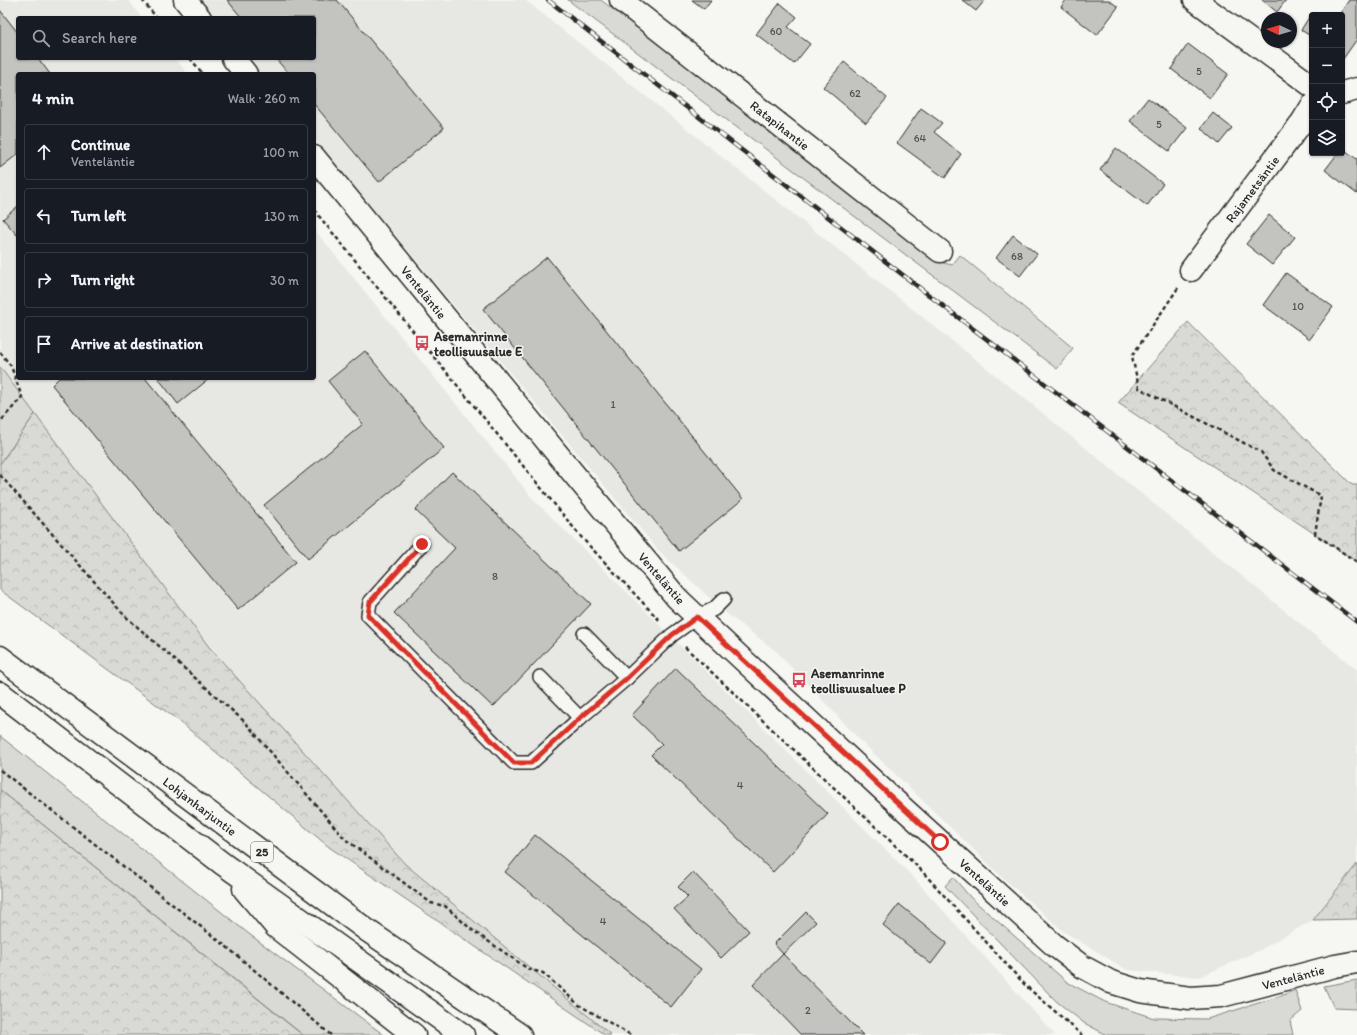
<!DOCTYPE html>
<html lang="en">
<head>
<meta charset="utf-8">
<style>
  :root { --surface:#171b24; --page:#242831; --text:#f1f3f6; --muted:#9ea1a6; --line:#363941 }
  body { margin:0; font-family:Itim,sans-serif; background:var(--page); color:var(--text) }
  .controls { position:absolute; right:12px; top:12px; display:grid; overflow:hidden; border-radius:4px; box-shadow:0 1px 3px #0004 }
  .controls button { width:36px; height:36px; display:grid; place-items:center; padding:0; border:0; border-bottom:1px solid var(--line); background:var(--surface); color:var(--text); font:20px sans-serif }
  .compass { position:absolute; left:1261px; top:12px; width:36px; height:36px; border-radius:50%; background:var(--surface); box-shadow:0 1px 3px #0004; rotate:274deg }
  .stop { position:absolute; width:12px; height:12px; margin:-9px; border:3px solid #d93025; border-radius:50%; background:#fff }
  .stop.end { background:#d93025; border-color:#fff; box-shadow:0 1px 4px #0008 }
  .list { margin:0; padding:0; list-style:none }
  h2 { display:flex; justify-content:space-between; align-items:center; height:52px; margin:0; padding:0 16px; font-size:17px }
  h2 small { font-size:13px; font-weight:400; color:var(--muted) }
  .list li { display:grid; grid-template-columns:26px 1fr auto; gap:12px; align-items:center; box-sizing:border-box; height:56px; margin:0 8px 8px; padding:0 8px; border:1px solid var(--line); border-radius:4px }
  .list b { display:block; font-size:15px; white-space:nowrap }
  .list p { margin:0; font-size:13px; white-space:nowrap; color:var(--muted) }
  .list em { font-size:13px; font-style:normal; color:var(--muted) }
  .icon { flex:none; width:22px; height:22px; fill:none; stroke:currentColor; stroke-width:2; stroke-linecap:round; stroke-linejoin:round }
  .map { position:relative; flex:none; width:1357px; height:1035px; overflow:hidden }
  .search { position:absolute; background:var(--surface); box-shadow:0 1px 3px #0004; left:16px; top:16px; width:300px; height:44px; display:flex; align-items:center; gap:10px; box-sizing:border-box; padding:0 14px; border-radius:4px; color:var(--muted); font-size:15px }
  .panel { position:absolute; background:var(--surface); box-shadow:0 1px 3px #0004; left:16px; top:72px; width:300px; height:308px; border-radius:4px }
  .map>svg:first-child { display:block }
</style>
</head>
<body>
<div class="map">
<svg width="1357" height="1035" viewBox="0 0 1357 1035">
  <defs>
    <pattern id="forest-crowns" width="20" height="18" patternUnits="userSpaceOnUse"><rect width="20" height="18" fill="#d9d9d5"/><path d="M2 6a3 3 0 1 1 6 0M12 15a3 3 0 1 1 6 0" fill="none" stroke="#babab7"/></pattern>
  </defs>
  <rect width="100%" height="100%" fill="#f6f6f2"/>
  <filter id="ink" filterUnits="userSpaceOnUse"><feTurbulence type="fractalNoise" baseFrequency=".025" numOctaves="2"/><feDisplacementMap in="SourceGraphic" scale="8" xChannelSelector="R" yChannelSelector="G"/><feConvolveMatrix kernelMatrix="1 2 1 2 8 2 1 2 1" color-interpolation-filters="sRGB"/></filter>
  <g filter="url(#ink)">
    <!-- built -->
    <g fill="#e7e7e3">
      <polygon points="0,0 128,0 142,18 18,18 18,58 175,58 188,74 18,74 18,378 314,378 314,229 533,499 912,876 1055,1035 611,1035 405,864 209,647 0,367"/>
      <polygon points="200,0 525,0 1024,398 1357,670 1357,864 1313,920 1258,951 1199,977 1127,970 1063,931 1002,877 861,741 776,651 727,614 658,550 314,138 314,74 261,74 248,58 314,58 314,18 214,18"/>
    </g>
    <!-- grass -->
    <g fill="#d9d9d5" stroke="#828280">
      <polygon points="568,0 601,0 936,261 952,265 960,255 1073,348 1057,369"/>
      <polygon points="0,367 35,414 0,464"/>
      <polygon points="0,736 249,934 384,1035 303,1035 0,790"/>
      <polygon points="953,877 971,898 1067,982 1105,1002 1154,1018 1207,1019 1281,996 1295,990 1302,1011 1290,1021 1293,1035 1107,1035 1084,1023 1056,1001 945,886"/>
      <polygon points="1357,980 1357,1009 1334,1008 1324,986"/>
    </g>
    <!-- forest -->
    <g fill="url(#forest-crowns)" stroke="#828280">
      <polygon points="1188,322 1352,485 1357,485 1357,562 1118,403"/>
      <polygon points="35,414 209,647 405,864 611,1035 605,1035 329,847 179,721 0,590 0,464"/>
      <polygon points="0,790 295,1029 303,1035 0,1035"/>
      <polygon points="1357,864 1357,919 1313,920"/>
    </g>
    <!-- building -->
    <g fill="#c3c3c0" stroke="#2b2b2b">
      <polygon points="227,0 337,0 444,128 379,182 314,104 314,74 289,74 275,58 314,58 314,18 242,18"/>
      <polygon points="692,0 711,0 704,9"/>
      <polygon points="962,0 985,0 976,11"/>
      <polygon points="1066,0 1109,0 1118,7 1097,35 1061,7"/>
      <polygon points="1262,0 1286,0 1277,12"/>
      <polygon points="1349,0 1357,0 1357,39 1343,59 1342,58 1342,15 1339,15"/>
      <polygon points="780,3 797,17 788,27 810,44 794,64 756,34"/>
      <polygon points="0,10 18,33 18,58 38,58 50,74 18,74 18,154 0,168"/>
      <polygon points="1311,14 1313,15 1312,15 1312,37 1301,30"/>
      <polygon points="1188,44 1228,74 1210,98 1171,69"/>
      <polygon points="844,62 887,98 866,123 823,87"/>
      <polygon points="1148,98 1187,128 1169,151 1130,121"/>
      <polygon points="921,108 942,123 934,132 961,154 945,178 897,143"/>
      <polygon points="1213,113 1232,128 1219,144 1201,128"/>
      <polygon points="1116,148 1163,184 1147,206 1100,170"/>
      <polygon points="1342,148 1357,159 1357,194 1325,170 1338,153 1342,153"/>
      <polygon points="18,206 18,236 3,219"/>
      <polygon points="1269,215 1295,237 1272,265 1246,244"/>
      <polygon points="1013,235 1037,254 1020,276 996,258"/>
      <polygon points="547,257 743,499 679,551 483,309"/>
      <polygon points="1286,273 1333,307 1310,339 1263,305"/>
      <polygon points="365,351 444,448 308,559 264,505 363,424 328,381"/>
      <polygon points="59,378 145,378 296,562 238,610 52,385"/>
      <polygon points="158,378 210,378 178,404"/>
      <polygon points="452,472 591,604 493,707 394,613 455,548 415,510"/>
      <polygon points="676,668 828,814 773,872 651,755 662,744 632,715"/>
      <polygon points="535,835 701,969 671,1007 505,872"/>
      <polygon points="693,872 749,931 721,958 674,909 688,897 678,887"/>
      <polygon points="899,904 947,943 931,964 883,925"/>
      <polygon points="806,912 816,922 783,954 774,944"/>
      <polygon points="783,954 863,1035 801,1035 753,985"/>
    </g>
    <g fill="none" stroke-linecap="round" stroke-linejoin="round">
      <defs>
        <g id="lane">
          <polyline points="422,544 370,602 368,615 514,763 531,763 580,718 627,678 672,635 697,617 714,609 724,599"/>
          <polyline points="584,634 627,678"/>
          <polyline points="540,677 580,718"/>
        </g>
        <g id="street">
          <polyline points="621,0 940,251"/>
          <polyline points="1195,0 1312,86"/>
          <polyline points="1342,93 1357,89"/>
          <polyline points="1191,270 1302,122 1312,106"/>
        </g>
        <g id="secondary">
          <polyline points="185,0 200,18"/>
          <polyline points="233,58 246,74"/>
          <polyline points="314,157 573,473 677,598 697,617 883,790 1054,945 1083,967 1111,982 1140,991 1190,998 1221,996 1335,966 1357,962"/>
        </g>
        <g id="highway">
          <polyline points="0,657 368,931 520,1035"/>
          <polyline points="0,693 223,864 463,1035"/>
          <polyline points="244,889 276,927 414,1035"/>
        </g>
      </defs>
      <!-- lane casing -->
      <use href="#lane" stroke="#2b2b2b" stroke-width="16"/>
      <!-- street casing -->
      <use href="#street" stroke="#2b2b2b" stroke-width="25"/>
      <!-- secondary casing -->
      <use href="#secondary" stroke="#2b2b2b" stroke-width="25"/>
      <!-- highway casing -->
      <use href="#highway" stroke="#2b2b2b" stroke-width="25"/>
      <!-- path -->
      <g stroke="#2b2b2b" stroke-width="2.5" stroke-dasharray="4 3" stroke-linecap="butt">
        <polyline points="142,0 157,18"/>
        <polyline points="190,58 203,74"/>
        <polyline points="314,210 582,538 661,622"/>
        <polyline points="1178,288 1132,356 1139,388 1261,452 1274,470 1321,496 1315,534 1357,562"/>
        <polyline points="0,352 11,366 22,397 0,422"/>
        <polyline points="0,475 124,615 245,722 345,839 431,903 445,906 472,930 528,969 543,973 579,1005 631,1035"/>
        <polyline points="685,647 920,869 1026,986 1082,1035"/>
        <polyline points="0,770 227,947 331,1035"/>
      </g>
      <!-- lane -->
      <use href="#lane" stroke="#f6f6f2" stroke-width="13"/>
      <!-- street -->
      <use href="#street" stroke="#f6f6f2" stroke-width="22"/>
      <!-- secondary -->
      <use href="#secondary" stroke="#f6f6f2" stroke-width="22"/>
      <!-- highway -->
      <use href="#highway" stroke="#f6f6f2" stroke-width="22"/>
      <defs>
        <polyline id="rail" points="548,0 921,289 1357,622"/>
      </defs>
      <!-- rail casing -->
      <use href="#rail" stroke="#2b2b2b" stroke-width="4.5"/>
      <!-- rail -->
      <use href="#rail" stroke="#f6f6f2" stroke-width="3" stroke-dasharray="9" stroke-linecap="butt"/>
    </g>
  </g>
  <g fill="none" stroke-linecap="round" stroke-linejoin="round" filter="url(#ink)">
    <!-- route -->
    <polyline stroke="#d93025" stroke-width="5" points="422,544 370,602 368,615 514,763 531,763 580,718 627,678 672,635 697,617 940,842"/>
  </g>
  <!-- icons -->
  <defs>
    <symbol id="bus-bare" viewBox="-9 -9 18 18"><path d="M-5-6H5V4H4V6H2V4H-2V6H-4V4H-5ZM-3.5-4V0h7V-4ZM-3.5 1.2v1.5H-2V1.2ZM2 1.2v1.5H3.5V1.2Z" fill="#d1495b" stroke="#f6f6f2" stroke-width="2.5" paint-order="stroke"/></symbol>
  </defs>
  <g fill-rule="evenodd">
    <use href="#bus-bare" x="411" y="332" width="22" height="22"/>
    <use href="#bus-bare" x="788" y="669" width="22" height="22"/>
  </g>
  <g text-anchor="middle" stroke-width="3" stroke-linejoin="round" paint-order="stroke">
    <!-- number labels -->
    <g font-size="11" fill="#515150">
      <text x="776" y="35">60</text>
      <text x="1199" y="75">5</text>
      <text x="855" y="97">62</text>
      <text x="1159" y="128">5</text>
      <text x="920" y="142">64</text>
      <text x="1017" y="260">68</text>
      <text x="1298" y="310">10</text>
      <text x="613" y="408">1</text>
      <text x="495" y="580">8</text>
      <text x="740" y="789">4</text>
      <text x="603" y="925">4</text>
      <text x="808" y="1014">2</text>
    </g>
    <!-- shield labels -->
    <rect fill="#f6f6f2" stroke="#686867" stroke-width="1" x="251" y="842" width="22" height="20" rx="3"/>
    <g font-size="12" font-weight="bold" fill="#2b2b2b">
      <text x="262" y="856">25</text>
    </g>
    <!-- street labels -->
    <g font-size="13" fill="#2b2b2b" stroke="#f6f6f2">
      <text transform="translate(780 125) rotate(38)" y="5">Ratapihantie</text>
      <text transform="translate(1252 189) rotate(-53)" y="5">Rajametsäntie</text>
      <text transform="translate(424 292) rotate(51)" y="5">Venteläntie</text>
      <text transform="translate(662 578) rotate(49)" y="5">Venteläntie</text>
      <text transform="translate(200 806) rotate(37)" y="5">Lohjanharjuntie</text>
      <text transform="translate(985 882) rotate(42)" y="5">Venteläntie</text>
      <text transform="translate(1293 977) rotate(-15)" y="5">Venteläntie</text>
    </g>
    <!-- poi labels -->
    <g font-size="13" font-weight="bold" fill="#2b2b2b" stroke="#f6f6f2" text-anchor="start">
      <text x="434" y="341">Asemanrinne<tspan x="434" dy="15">teollisuusalue E</tspan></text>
      <text x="811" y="678">Asemanrinne<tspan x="811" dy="15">teollisuusaluee P</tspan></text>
    </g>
  </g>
</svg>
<div class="controls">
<button>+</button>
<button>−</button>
<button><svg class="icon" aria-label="locate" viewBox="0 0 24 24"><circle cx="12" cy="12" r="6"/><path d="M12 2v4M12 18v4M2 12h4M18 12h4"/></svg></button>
<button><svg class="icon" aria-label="layers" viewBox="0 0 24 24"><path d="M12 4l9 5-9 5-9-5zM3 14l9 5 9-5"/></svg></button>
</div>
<svg class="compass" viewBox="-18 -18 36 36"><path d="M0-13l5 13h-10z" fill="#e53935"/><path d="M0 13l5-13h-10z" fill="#9ea1a6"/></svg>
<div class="stop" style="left:940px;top:842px"></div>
<div class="stop end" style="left:422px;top:544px"></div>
<div class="search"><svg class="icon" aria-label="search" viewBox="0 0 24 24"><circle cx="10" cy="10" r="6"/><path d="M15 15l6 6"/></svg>Search here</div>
<section class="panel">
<h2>4 min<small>Walk · 260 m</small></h2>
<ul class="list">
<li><svg class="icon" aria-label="ahead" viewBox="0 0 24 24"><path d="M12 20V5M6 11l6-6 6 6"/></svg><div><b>Continue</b><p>Venteläntie</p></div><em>100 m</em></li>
<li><svg class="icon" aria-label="left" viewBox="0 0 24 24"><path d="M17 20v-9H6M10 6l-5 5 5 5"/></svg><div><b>Turn left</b></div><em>130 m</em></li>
<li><svg class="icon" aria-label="right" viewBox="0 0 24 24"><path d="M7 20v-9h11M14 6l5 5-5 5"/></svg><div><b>Turn right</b></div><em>30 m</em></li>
<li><svg class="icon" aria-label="arrive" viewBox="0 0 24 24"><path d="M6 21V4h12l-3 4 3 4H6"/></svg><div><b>Arrive at destination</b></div></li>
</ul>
</section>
</div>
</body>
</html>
